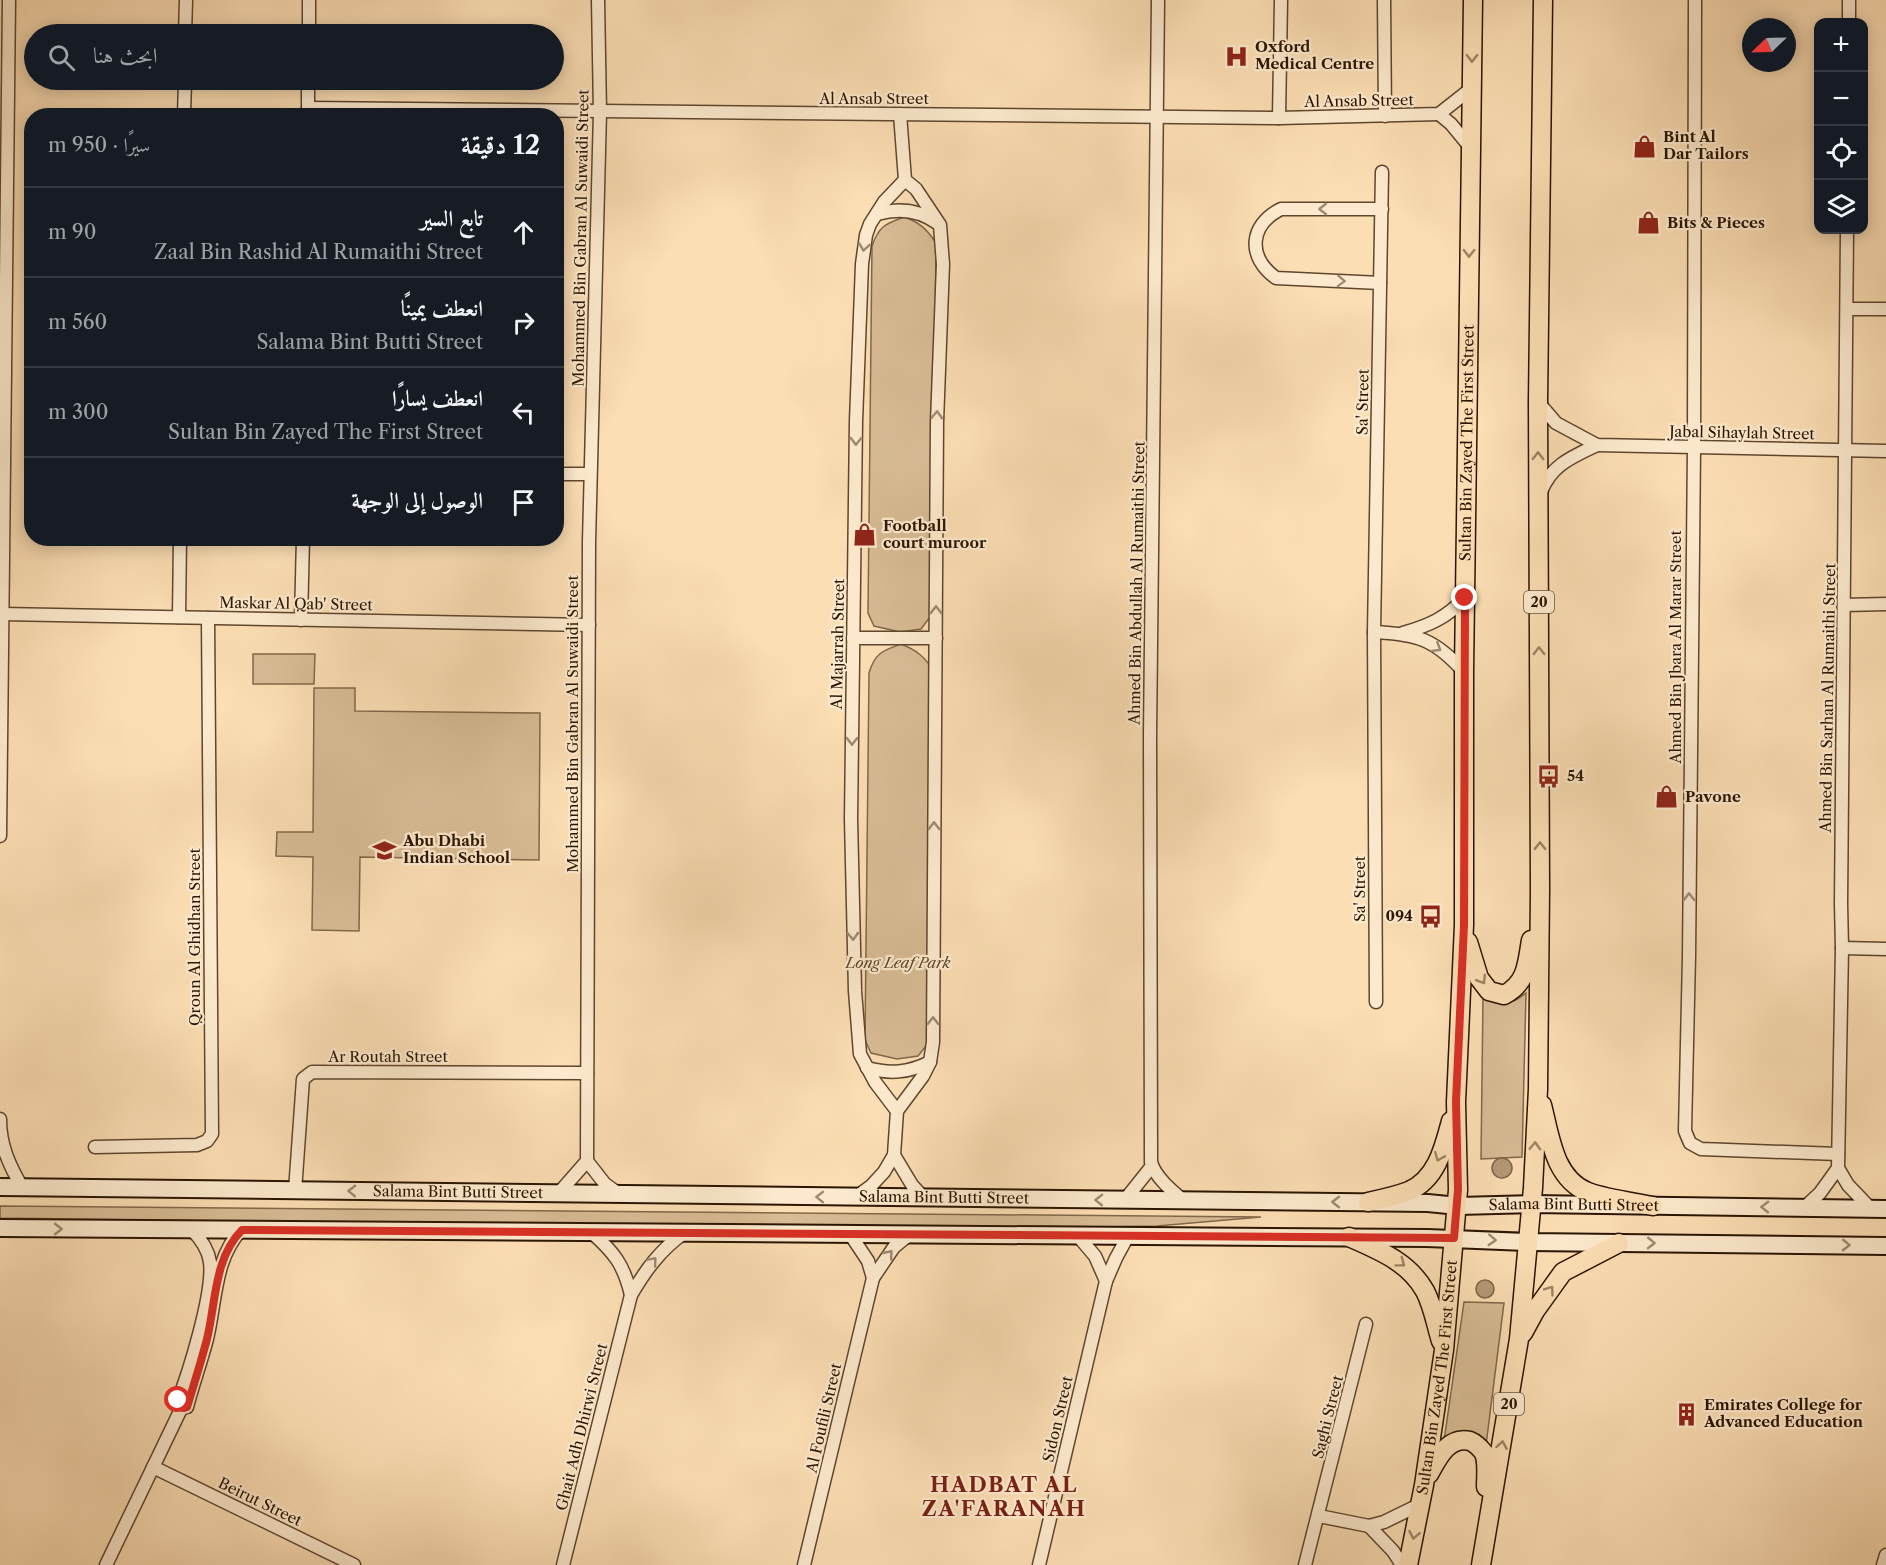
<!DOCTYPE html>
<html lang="ar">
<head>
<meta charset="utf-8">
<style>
  :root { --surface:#171b24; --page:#242831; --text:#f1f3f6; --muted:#9ea1a6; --line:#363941 }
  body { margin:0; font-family:"Libre Caslon Text",Amiri,serif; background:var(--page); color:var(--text); direction:rtl }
  .controls { position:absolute; right:18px; top:18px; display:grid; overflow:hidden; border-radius:12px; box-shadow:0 3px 15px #0003 }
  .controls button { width:54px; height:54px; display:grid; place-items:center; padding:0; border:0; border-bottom:2px solid var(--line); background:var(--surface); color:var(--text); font:30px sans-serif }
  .compass { position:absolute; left:1742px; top:18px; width:54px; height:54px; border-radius:50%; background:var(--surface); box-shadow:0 3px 15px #0003; rotate:247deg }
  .stop { position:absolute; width:18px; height:18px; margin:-14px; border:4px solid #d93025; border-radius:50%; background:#fff }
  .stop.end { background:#d93025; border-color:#fff; box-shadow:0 2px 6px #0008 }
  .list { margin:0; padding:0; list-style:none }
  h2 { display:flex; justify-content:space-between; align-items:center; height:78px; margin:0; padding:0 24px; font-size:26px }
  h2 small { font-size:20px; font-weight:400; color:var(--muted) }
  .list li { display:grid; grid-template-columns:39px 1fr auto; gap:18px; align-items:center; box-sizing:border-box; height:90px; padding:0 24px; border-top:2px solid var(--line) }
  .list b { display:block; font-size:22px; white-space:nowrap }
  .list p { margin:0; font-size:20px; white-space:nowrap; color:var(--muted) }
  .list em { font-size:20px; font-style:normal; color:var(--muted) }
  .icon { flex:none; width:33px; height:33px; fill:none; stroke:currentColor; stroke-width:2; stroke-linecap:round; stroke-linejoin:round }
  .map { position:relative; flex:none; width:1886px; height:1565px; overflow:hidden; direction:ltr }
  .search { position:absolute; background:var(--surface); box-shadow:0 3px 15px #0003; left:24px; top:24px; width:540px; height:66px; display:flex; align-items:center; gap:15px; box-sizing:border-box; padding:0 21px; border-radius:33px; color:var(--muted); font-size:22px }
  .panel { position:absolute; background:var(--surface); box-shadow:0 3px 15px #0003; left:24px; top:108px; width:540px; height:438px; border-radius:24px; direction:rtl }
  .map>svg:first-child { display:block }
</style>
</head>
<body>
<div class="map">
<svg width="1886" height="1565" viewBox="0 0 1886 1565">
  <rect width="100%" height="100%" fill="#fcdeb4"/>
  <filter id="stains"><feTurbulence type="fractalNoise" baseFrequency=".00333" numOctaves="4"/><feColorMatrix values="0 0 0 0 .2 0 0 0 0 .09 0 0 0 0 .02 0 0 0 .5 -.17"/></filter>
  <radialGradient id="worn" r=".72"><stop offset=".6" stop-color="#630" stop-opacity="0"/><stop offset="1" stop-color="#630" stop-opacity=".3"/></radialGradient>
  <!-- green -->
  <g fill="#d8bc95" stroke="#81684a" stroke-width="1.5">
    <path d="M904 217C919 222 927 229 936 243L933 613 921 629 900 632 874 626 868 613 872 246C879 226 885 224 904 217Z"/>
    <path d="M901 644C916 650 924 656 933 670L930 1041 918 1056 897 1059 871 1053 865 1040 869 673C875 653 882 651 901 644Z"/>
    <polygon points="253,654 315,654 314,684 253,684"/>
    <polygon points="314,688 355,688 355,711 540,713 539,860 360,857 359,931 312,930 313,857 276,856 277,832 313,832"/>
    <path d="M1526 993 1522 1157 1481 1159 1483 997C1503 1004 1509 1007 1526 993Z"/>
    <polygon points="0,1206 1261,1217 1157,1226 904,1230 0,1218"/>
    <polygon points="1464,1302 1504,1303 1486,1445 1444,1441"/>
  </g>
  <!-- water -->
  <g fill="#b59977" stroke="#7d6447" stroke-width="1.5">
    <circle cx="1502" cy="1168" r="10"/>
    <circle cx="1485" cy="1289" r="9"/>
  </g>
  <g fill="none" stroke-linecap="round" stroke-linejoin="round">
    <defs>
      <g id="street">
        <path d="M1158 0 1150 736 1151 1162C1155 1177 1172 1191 1184 1201"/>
        <polyline points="1384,0 1385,116"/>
        <polyline points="1695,0 1694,447 1689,956 1685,1131 1690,1143 1701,1149 1838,1154"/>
        <polyline points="1849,22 1849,0"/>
        <polyline points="185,34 186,0"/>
        <polyline points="309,34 309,0"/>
        <polyline points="308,108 1279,118 1439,114 1472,88"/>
        <polyline points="308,114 308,80"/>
        <polyline points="1439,114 1451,124 1470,147"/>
        <polyline points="184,116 185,80"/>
        <polyline points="1279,118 1281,0"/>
        <path d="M877 214C898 208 918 209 937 223"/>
        <path d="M1380 283 1276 278C1247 257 1249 225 1281 209H1382"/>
        <polyline points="1847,309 1886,309"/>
        <polyline points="1538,402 1556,423 1597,445 1886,451"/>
        <polyline points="556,474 590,474"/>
        <path d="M1541 492C1551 465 1572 457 1597 445"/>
        <polyline points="1844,605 1886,604"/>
        <polyline points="2,614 589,625"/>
        <polyline points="179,617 180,538"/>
        <polyline points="301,620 303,538"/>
        <path d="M1374 632C1417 634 1435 639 1464 672"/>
        <path d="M1403 633C1430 625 1446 618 1465 598"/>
        <polyline points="853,638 936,638"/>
        <polyline points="0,836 9,0"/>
        <polyline points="1842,948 1886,949"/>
        <polyline points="1376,1002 1374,632 1382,172"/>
        <path d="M867 1068C890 1074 908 1073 930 1062"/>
        <polyline points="897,1111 875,1082 860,1054 855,991 851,819 856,421 862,264 866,235 870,224 884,202 905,180"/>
        <path d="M0 1119C0 1145 9 1165 22 1187"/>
        <polyline points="95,1147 197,1145 207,1141 212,1134 208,618"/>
        <polyline points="894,1155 912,1185 924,1198"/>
        <polyline points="587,1161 605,1184 619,1194"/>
        <polyline points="1838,1168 1848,1185 1871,1209"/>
        <polyline points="295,1191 303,1079 312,1072 587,1073"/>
        <polyline points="558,1194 587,1161 589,542 600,112 598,0"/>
        <polyline points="856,1197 871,1186 884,1172 894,1155 897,1111 923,1076 930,1062 933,1042 937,422 943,264 940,225 916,189 905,180 900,114"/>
        <polyline points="1124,1201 1152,1166"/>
        <polyline points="1804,1208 1820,1193 1838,1168 1842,948 1841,904 1847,230"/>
        <path d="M591 1232C614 1252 624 1265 631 1295"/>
        <polyline points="850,1234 868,1261 873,1278"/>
        <polyline points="1078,1236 1095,1256 1106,1281"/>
        <path d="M181 1409 177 1403C189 1373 214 1292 210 1262 208 1249 201 1239 192 1230"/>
        <polyline points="153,1467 354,1565"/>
        <polyline points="1319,1516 1369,1526 1384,1522 1419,1505"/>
        <polyline points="1369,1526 1393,1551 1402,1565"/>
        <path d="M106 1565 181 1409 187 1407C193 1384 201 1362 207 1339 216 1302 214 1258 242 1229"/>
        <path d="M563 1565 631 1295C645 1271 660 1250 684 1233"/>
        <polyline points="804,1565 873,1278 894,1247 910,1234"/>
        <polyline points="1039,1565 1106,1281 1116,1258 1128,1236"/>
        <polyline points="1305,1565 1366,1324"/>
        <polyline points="1883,1565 1886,1555"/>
      </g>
      <g id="secondary">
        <path id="s1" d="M0 1187 1428 1203 1458 1206 1532 1204 1886 1209"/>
        <polyline points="0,1228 1427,1238 1529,1242 1886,1246"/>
      </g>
      <g id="primary">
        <path d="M1468 942 1479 978 1489 991 1504 995C1527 983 1527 964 1531 940"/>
        <path d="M1542 1105C1550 1136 1554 1179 1588 1192 1607 1199 1633 1202 1653 1206"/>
        <path d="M1368 1202C1382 1199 1396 1196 1409 1191 1437 1179 1444 1147 1451 1121"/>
        <path d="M1349 1237C1378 1250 1408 1261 1425 1291 1433 1306 1436 1325 1441 1341"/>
        <polyline points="1523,1333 1535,1311 1563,1272 1619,1243"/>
        <path d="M1429 1474C1438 1458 1448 1436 1470 1441 1475 1443 1481 1449 1484 1453 1488 1463 1486 1476 1486 1487"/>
        <path id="s2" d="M1408 1565 1424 1485 1444 1350 1458 1190 1456 1102 1464 925V672L1473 0"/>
        <polyline points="1481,1565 1519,1339 1533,1188 1538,1089 1540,890 1538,402 1543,0"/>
      </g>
    </defs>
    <!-- street casing -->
    <use href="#street" stroke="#5e462d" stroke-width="15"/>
    <!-- secondary casing -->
    <use href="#secondary" stroke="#2a1400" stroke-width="20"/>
    <!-- primary casing -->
    <use href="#primary" stroke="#2a1400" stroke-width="21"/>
    <!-- street -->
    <use href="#street" stroke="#fdeace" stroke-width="12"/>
    <!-- secondary -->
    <use href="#secondary" stroke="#fdeace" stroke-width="16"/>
    <!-- primary -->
    <use href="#primary" stroke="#fcdeb4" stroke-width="18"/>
  </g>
  <!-- one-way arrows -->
  <defs><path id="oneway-chevron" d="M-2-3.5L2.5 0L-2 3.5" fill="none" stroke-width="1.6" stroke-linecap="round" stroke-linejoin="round" transform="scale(1.5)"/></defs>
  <g stroke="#9e8363">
    <use href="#oneway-chevron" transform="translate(1472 58) rotate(91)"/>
    <use href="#oneway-chevron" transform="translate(1469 253) rotate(91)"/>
    <use href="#oneway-chevron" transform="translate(1538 456) rotate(-90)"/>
    <use href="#oneway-chevron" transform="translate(1539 651) rotate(-90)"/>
    <use href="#oneway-chevron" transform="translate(1540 846) rotate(-90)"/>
    <use href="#oneway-chevron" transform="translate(1482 980) rotate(58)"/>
    <use href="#oneway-chevron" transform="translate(1535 1146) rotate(-88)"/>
    <use href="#oneway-chevron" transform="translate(1439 1157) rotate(112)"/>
    <use href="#oneway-chevron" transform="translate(1401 1263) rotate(37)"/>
    <use href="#oneway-chevron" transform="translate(1550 1290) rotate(-54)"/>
    <use href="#oneway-chevron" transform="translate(1502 1445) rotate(-80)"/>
    <use href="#oneway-chevron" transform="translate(1414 1535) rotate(101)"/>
  </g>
  <g stroke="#9e8a71">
    <use href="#oneway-chevron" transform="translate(1323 209) rotate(-180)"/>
    <use href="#oneway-chevron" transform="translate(864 247) rotate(99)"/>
    <use href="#oneway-chevron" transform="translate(1341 281) rotate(2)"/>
    <use href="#oneway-chevron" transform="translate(937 415) rotate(-88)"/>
    <use href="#oneway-chevron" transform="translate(856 441) rotate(91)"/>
    <use href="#oneway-chevron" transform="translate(936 610) rotate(-90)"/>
    <use href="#oneway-chevron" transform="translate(1437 648) rotate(32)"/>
    <use href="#oneway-chevron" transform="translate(852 741) rotate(91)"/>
    <use href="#oneway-chevron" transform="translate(934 826) rotate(-90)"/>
    <use href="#oneway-chevron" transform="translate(1689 897) rotate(-90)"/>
    <use href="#oneway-chevron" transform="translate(853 936) rotate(88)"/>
    <use href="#oneway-chevron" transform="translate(933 1021) rotate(-90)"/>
    <use href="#oneway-chevron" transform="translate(352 1191) rotate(-179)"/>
    <use href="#oneway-chevron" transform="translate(820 1197) rotate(-179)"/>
    <use href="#oneway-chevron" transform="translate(1099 1200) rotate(-179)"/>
    <use href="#oneway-chevron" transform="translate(1336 1202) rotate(-180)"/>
    <use href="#oneway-chevron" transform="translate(1765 1207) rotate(-179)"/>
    <use href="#oneway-chevron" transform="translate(58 1229)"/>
    <use href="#oneway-chevron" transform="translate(1492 1240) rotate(3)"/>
    <use href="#oneway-chevron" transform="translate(1651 1243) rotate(1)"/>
    <use href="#oneway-chevron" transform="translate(1846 1245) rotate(1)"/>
    <use href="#oneway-chevron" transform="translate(889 1254) rotate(-51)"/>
    <use href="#oneway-chevron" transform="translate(653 1261) rotate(-50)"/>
  </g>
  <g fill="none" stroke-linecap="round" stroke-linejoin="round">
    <!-- route -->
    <path stroke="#d93025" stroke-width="8" d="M178 1400 179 1407 184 1408 187 1407C194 1384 201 1362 207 1339 216 1302 214 1258 242 1230L1454 1238 1458 1190 1456 1102 1464 925 1465 598"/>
  </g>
  <!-- icons -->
  <defs>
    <symbol id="hospital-bare" viewBox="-9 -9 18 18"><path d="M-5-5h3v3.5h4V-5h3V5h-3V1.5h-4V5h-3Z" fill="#8f2418" stroke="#fdeace" stroke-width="2.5" paint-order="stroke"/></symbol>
    <symbol id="shop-bare" viewBox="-9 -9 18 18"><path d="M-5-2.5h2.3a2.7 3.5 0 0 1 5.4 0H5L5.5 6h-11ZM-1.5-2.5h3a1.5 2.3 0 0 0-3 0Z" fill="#8f2418" stroke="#fdeace" stroke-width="2.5" paint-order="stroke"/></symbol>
    <symbol id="bus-bare" viewBox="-9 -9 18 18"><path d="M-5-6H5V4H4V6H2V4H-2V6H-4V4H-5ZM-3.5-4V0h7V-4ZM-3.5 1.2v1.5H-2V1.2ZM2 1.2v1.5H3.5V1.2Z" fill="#8f2418" stroke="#fdeace" stroke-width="2.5" paint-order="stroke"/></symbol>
    <symbol id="school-bare" viewBox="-9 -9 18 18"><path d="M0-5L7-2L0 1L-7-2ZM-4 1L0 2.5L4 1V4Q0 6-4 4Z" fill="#8f2418" stroke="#fdeace" stroke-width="2.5" paint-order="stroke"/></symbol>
    <symbol id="building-bare" viewBox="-9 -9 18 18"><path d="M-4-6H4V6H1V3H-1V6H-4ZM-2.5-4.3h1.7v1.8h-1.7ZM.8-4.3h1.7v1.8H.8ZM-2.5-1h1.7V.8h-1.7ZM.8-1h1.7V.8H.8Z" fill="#8f2418" stroke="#fdeace" stroke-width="2.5" paint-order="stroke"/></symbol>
  </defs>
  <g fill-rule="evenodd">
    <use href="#hospital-bare" x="1220" y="40" width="33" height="33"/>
    <use href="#shop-bare" x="1628" y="130" width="33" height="33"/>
    <use href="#shop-bare" x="1632" y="206" width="33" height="33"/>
    <use href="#shop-bare" x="848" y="518" width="33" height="33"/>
    <use href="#bus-bare" x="1532" y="760" width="33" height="33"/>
    <use href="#shop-bare" x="1650" y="780" width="33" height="33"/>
    <use href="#school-bare" x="368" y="834" width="33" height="33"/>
    <use href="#bus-bare" x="1414" y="900" width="33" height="33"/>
    <use href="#building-bare" x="1670" y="1398" width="33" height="33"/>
  </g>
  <g text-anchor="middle" stroke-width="4.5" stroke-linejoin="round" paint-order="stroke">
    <!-- shield labels -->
    <g fill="#fdeace" stroke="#69543e" stroke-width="1.5">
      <rect x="1524" y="591" width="30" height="22" rx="4.5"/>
      <rect x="1494" y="1393" width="30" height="22" rx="4.5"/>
    </g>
    <g font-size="14" font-weight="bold" fill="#2a1400">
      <text x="1539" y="607">20</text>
      <text x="1509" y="1409">20</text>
    </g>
    <!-- poi labels -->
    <g font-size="15" font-weight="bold" fill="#2a1400" stroke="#fdeace" text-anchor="start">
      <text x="1255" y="52">Oxford<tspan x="1255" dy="17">Medical Centre</tspan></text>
      <text x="1663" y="142">Bint Al<tspan x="1663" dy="17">Dar Tailors</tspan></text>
      <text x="1667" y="228">Bits &amp; Pieces</text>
      <text x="883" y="531">Football<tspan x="883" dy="17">court muroor</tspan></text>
      <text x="1567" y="781">54</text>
      <text x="1685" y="802">Pavone</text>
      <text x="403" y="846">Abu Dhabi<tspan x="403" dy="17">Indian School</tspan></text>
      <text x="1413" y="921" text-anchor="end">094</text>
      <text x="1704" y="1410">Emirates College for<tspan x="1704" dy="17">Advanced Education</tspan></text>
    </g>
    <!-- street labels -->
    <g font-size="15" fill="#2a1400" stroke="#fdeace">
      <text x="874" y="104">Al Ansab Street</text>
      <text transform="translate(1359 101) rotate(-1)" y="5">Al Ansab Street</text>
      <text transform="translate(581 238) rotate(-89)" y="5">Mohammed Bin Gabran Al Suwaidi Street</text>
      <text transform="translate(1363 402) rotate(-89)" y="5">Sa' Street</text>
      <text transform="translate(1742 433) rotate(1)" y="5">Jabal Sihaylah Street</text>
      <text dy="5" stroke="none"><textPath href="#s2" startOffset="1126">Sultan Bin Zayed The First Street</textPath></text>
      <text transform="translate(1137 583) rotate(-89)" y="5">Ahmed Bin Abdullah Al Rumaithi Street</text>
      <text transform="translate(296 604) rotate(1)" y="5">Maskar Al Qab' Street</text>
      <text transform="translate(838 644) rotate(-89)" y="5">Al Majarrah Street</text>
      <text transform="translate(1676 647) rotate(-90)" y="5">Ahmed Bin Jbara Al Marar Street</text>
      <text transform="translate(1828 698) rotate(-89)" y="5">Ahmed Bin Sarhan Al Rumaithi Street</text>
      <text transform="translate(573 724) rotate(-90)" y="5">Mohammed Bin Gabran Al Suwaidi Street</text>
      <text transform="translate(1360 889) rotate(-90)" y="5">Sa' Street</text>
      <text transform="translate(195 937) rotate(-90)" y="5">Qroun Al Ghidhan Street</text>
      <text x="388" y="1062">Ar Routah Street</text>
      <text dy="5" stroke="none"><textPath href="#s1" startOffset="458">Salama Bint Butti Street</textPath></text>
      <text dy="5" stroke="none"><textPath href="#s1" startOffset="944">Salama Bint Butti Street</textPath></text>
      <text dy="5" stroke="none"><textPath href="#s1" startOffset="1574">Salama Bint Butti Street</textPath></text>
      <text dy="5" stroke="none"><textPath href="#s2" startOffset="190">Sultan Bin Zayed The First Street</textPath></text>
      <text transform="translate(1328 1417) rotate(-76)" y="5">Saghi Street</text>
      <text transform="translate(824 1418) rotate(-77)" y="5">Al Foufili Street</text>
      <text transform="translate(1058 1419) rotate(-77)" y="5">Sidon Street</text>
      <text transform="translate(582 1427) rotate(-76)" y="5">Ghait Adh Dhirwi Street</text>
      <text transform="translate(260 1502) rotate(26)" y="5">Beirut Street</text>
    </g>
    <!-- park labels -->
    <g font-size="15" font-style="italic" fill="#5e462d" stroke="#fdeace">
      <text x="898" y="968">Long Leaf Park</text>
    </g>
    <!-- district labels -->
    <g font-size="21" font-weight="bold" letter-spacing="1.5" fill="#7a1f14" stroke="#fdeace">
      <text x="1004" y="1492">HADBAT AL<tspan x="1004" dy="24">ZA'FARANAH</tspan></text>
    </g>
  </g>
  <rect width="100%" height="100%" filter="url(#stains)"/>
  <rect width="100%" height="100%" fill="url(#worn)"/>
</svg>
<div class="controls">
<button>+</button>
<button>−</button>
<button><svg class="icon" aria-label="locate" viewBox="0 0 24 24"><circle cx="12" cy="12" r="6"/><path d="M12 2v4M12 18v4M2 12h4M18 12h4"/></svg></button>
<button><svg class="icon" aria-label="layers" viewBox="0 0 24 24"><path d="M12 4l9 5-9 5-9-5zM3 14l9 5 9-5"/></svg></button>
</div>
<svg class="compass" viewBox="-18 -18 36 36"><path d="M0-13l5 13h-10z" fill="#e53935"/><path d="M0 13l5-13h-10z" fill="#9ea1a6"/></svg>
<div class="stop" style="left:178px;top:1400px"></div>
<div class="stop end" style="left:1465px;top:598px"></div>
<div class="search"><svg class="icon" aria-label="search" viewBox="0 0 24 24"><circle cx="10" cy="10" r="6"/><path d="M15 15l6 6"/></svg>ابحث هنا</div>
<section class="panel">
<h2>12 دقيقة<small>سيرًا · 950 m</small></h2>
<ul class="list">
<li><svg class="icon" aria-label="ahead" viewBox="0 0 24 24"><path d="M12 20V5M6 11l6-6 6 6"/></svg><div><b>تابع السير</b><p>Zaal Bin Rashid Al Rumaithi Street</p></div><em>90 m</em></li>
<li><svg class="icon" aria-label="right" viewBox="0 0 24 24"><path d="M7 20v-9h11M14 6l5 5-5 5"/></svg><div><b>انعطف يمينًا</b><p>Salama Bint Butti Street</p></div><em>560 m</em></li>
<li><svg class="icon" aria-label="left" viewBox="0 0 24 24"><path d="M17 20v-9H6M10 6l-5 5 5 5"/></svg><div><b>انعطف يسارًا</b><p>Sultan Bin Zayed The First Street</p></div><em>300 m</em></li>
<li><svg class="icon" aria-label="arrive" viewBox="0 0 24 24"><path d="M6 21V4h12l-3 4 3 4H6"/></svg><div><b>الوصول إلى الوجهة</b></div></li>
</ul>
</section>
</div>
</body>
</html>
